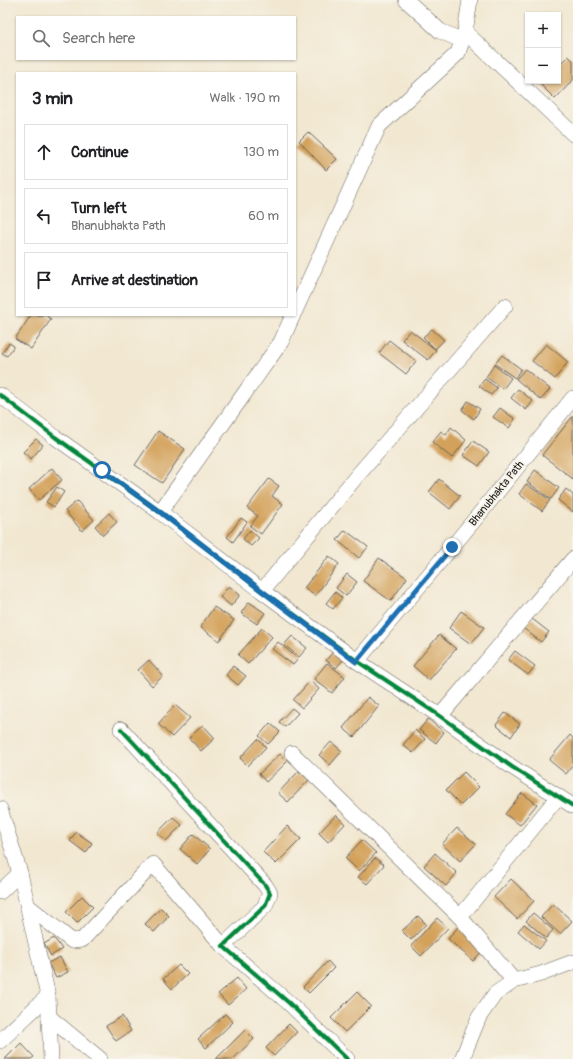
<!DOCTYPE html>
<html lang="en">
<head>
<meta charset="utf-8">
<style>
  :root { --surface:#fff; --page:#f2f2f2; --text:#202124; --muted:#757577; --line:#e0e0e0 }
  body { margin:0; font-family:Pangolin,sans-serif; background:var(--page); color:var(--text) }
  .controls { position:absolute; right:12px; top:12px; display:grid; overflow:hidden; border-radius:0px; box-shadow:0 1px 3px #0004 }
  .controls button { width:36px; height:36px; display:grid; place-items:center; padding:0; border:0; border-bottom:1px solid var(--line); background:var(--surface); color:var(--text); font:20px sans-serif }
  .stop { position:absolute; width:12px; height:12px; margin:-9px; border:3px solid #1f6fb2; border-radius:50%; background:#fff }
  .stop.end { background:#1f6fb2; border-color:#fff; box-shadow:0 1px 4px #0008 }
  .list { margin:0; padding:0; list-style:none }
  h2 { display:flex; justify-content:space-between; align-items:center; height:52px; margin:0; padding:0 16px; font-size:17px }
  h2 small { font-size:13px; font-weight:400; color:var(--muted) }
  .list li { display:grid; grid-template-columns:26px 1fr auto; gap:12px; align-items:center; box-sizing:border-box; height:56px; margin:0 8px 8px; padding:0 8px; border:1px solid var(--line); border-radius:0px }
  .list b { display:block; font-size:15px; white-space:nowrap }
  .list p { margin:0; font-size:13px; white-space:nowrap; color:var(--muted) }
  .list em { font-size:13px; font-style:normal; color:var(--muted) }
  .icon { flex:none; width:22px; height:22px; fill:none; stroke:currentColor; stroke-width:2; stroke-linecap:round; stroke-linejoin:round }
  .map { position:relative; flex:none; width:573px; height:1059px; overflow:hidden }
  .search { position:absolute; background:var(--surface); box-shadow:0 1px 3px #0004; left:16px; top:16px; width:280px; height:44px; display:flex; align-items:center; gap:10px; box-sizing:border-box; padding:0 14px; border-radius:0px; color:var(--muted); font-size:15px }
  .panel { position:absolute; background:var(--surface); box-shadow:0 1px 3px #0004; left:16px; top:72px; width:280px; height:244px; border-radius:0px }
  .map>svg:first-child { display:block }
</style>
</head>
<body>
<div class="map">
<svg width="573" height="1059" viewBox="0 0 573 1059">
  <rect width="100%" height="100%" fill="#f7f3e8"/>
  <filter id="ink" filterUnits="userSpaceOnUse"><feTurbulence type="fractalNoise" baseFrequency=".025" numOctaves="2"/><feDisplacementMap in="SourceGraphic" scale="8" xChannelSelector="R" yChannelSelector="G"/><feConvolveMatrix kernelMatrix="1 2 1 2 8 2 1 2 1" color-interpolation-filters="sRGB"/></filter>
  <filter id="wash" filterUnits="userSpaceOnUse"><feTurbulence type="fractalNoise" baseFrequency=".012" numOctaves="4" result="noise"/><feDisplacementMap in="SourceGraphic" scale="16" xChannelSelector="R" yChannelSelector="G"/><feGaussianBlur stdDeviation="0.9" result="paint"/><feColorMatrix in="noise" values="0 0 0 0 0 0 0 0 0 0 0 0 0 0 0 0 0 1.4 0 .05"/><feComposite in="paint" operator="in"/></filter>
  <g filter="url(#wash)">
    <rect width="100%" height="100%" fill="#f2e8d2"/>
    <g id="blocks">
      <!-- building -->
      <g fill="#d3a15a">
        <polygon points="568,56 573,60 573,80 555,99 541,85 544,81 558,81 558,66"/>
        <polygon points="308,132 337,159 326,170 299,141"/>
        <polygon points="31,315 45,315 51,319 31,349 15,339"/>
        <polygon points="432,329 444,340 435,349 423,337"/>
        <polygon points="410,330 436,350 428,360 402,340"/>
        <polygon points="389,340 416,361 406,374 379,353"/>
        <polygon points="9,343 14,346 7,356 2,353"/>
        <polygon points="546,344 568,362 555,379 532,361"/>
        <polygon points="502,355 521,369 515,378 495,364"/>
        <polygon points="494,365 511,378 503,389 486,377"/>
        <polygon points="525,369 550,389 541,400 516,379"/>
        <polygon points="485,379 497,388 491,395 479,386"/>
        <polygon points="518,389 533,401 526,410 511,398"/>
        <polygon points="468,401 480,409 474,419 462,410"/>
        <polygon points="500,408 515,419 509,428 493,417"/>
        <polygon points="573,416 573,479 542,455"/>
        <polygon points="451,427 466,440 452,458 432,442 441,431 446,435"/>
        <polygon points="158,431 185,449 162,483 135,465"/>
        <polygon points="36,439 43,445 31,459 23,452"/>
        <polygon points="473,441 489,452 479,466 463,455"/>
        <polygon points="52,468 62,480 39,500 29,489"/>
        <polygon points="535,470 559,488 551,499 527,482"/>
        <polygon points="269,479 279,486 272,496 283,504 261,534 250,526 258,516 247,508"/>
        <polygon points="439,479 460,496 450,509 429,492"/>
        <polygon points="526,484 550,500 542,511 519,494"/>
        <polygon points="57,487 64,492 54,507 46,502"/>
        <polygon points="566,489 573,495 573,512 558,500"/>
        <polygon points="77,501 94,520 82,531 65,511"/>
        <polygon points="109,513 117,522 103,535 95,526"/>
        <polygon points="241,518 247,522 233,542 227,537"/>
        <polygon points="250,530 259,538 251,546 243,539"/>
        <polygon points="345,530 368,547 359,558 337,540"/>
        <polygon points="329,556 339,564 315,596 304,588"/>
        <polygon points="379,558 407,578 391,601 363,581"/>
        <polygon points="347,574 357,582 346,596 336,588"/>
        <polygon points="229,586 240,595 231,606 220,597"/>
        <polygon points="335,592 342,598 333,609 326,603"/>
        <polygon points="249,602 265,613 257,624 241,613"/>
        <polygon points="214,607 234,620 219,641 200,627"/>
        <polygon points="461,611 484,627 471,644 449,628"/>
        <polygon points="531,618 549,632 541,642 523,628"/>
        <polygon points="262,628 272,637 248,664 238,655"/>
        <polygon points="439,635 456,649 429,680 413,666"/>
        <polygon points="292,636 307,648 299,657 284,645"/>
        <polygon points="278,642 298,659 293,665 272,649"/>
        <polygon points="515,651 535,666 528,675 508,660"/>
        <polygon points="333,652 343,660 336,668 326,660"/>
        <polygon points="149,660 163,676 152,686 138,670"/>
        <polygon points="327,663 345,677 332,693 314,679"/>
        <polygon points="233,666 246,676 238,685 226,675"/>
        <polygon points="310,681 319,689 302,708 293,700"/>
        <polygon points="368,697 379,706 354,737 343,728"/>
        <polygon points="175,705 190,718 172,737 158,724"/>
        <polygon points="292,708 298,713 285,727 279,722"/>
        <polygon points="505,713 520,724 511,737 496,725"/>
        <polygon points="428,719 444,732 436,743 419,730"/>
        <polygon points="270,723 280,732 268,744 259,736"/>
        <polygon points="203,725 215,738 201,751 189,738"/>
        <polygon points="415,730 425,739 413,753 403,745"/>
        <polygon points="570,735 573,738 573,765 566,774 549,760"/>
        <polygon points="258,739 266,747 248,766 240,758"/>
        <polygon points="331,742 342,751 330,765 319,755"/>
        <polygon points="280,754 287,762 266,782 259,774"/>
        <polygon points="299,771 309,780 288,802 278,793"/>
        <polygon points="464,772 479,787 461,805 446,790"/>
        <polygon points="522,793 537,804 520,825 505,814"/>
        <polygon points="336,815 345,824 328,842 319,833"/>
        <polygon points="173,817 182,825 166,841 157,833"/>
        <polygon points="287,826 301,839 276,864 263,852"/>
        <polygon points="457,828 476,844 460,861 442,844"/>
        <polygon points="76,832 92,843 86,853 70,841"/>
        <polygon points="193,834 210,849 197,864 180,849"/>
        <polygon points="362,840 376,853 359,871 345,858"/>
        <polygon points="435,853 457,873 446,886 424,866"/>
        <polygon points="375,858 384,865 367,884 358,877"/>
        <polygon points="511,879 534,901 517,919 494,897"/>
        <polygon points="82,896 93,907 77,923 66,912"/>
        <polygon points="553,904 572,921 560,934 541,917"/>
        <polygon points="161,908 169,916 154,932 145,924"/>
        <polygon points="533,913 553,930 546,938 526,921"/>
        <polygon points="418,916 426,924 411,940 402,931"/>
        <polygon points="437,918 448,928 421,956 411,946"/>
        <polygon points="524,924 546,941 539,949 518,931"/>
        <polygon points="458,927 484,949 473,961 448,939"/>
        <polygon points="54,938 62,949 51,956 44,944"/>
        <polygon points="60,957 68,972 56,978 48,963"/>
        <polygon points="328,961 334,968 309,993 303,987"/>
        <polygon points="179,965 188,974 172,989 163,979"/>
        <polygon points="237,978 246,989 228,1005 218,994"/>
        <polygon points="357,992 371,1006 345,1032 331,1018"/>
        <polygon points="225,1014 233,1022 206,1048 198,1039"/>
        <polygon points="122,1016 131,1031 116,1041 106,1026"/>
        <polygon points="289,1024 297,1032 274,1056 266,1048"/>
        <polygon points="245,1030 254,1039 233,1059 216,1059"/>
        <polygon points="21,1043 34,1057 31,1059 5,1059"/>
      </g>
    </g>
  </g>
  <g filter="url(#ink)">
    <use href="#blocks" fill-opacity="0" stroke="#67635c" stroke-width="1"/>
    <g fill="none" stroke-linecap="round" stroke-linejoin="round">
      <defs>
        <g id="minor">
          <polyline points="406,0 440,31 461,40"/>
          <polyline points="465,32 549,111 573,134"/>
          <polyline points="295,311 379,126 458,53 465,32 470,0"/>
          <polyline points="0,395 55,437 160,512 262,591 357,661 440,716 512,767 573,806"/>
          <polyline points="160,512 281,342 293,315"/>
          <polyline points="262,591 356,477 505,306"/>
          <polyline points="357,661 481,512 573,398"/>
          <polyline points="440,716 573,559"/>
          <polyline points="121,729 265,885 270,893 265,906 223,946 289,1003 347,1059"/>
          <polyline points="292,753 460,917"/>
          <polyline points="0,809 20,873 48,996 51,1059"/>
          <polyline points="0,892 20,873"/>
          <polyline points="28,906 72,941 82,940 153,864 223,946"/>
          <polyline points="514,981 460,917 558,797"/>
          <polyline points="49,1017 100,1059"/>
          <polyline points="0,1041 48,996"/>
          <polyline points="462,1059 479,1017 495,994 514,981 541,974 573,962"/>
        </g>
      </defs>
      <!-- minor casing -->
      <use href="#minor" stroke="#67635c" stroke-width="16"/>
      <!-- minor -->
      <use href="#minor" stroke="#fff" stroke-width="15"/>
      <defs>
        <g id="cycleway">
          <polyline points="0,395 55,437 160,512 262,591 357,661 440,716 512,767 573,806"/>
          <polyline points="121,729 265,885 270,893 265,906 223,946 289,1003 347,1059"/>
        </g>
      </defs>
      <!-- cycleway casing -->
      <use href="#cycleway" stroke="#f7f3e8" stroke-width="6"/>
      <!-- cycleway -->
      <use href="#cycleway" stroke="#00873e" stroke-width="4"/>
    </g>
  </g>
  <g fill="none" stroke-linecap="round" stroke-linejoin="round" filter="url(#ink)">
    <!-- route -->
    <polyline stroke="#1f6fb2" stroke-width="5" points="102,470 160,512 262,591 356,662 452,547"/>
  </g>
  <g text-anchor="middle" stroke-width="4" stroke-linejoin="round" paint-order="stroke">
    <!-- street labels -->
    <g font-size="11" fill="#1c1c1c" stroke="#f7f3e8">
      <text transform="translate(496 493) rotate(-51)" y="4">Bhanubhakta Path</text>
    </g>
  </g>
</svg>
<div class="controls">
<button>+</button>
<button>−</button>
</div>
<div class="stop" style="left:102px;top:470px"></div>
<div class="stop end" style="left:452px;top:547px"></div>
<div class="search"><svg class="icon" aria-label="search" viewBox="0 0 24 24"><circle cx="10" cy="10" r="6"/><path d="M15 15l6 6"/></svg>Search here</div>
<section class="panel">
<h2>3 min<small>Walk · 190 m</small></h2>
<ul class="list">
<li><svg class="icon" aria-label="ahead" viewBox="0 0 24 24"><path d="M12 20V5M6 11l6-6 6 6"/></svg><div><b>Continue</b></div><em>130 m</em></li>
<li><svg class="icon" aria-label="left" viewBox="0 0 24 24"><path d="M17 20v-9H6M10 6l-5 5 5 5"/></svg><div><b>Turn left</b><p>Bhanubhakta Path</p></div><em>60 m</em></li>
<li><svg class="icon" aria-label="arrive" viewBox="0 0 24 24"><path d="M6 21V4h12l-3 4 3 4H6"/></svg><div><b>Arrive at destination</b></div></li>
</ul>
</section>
</div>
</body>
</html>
